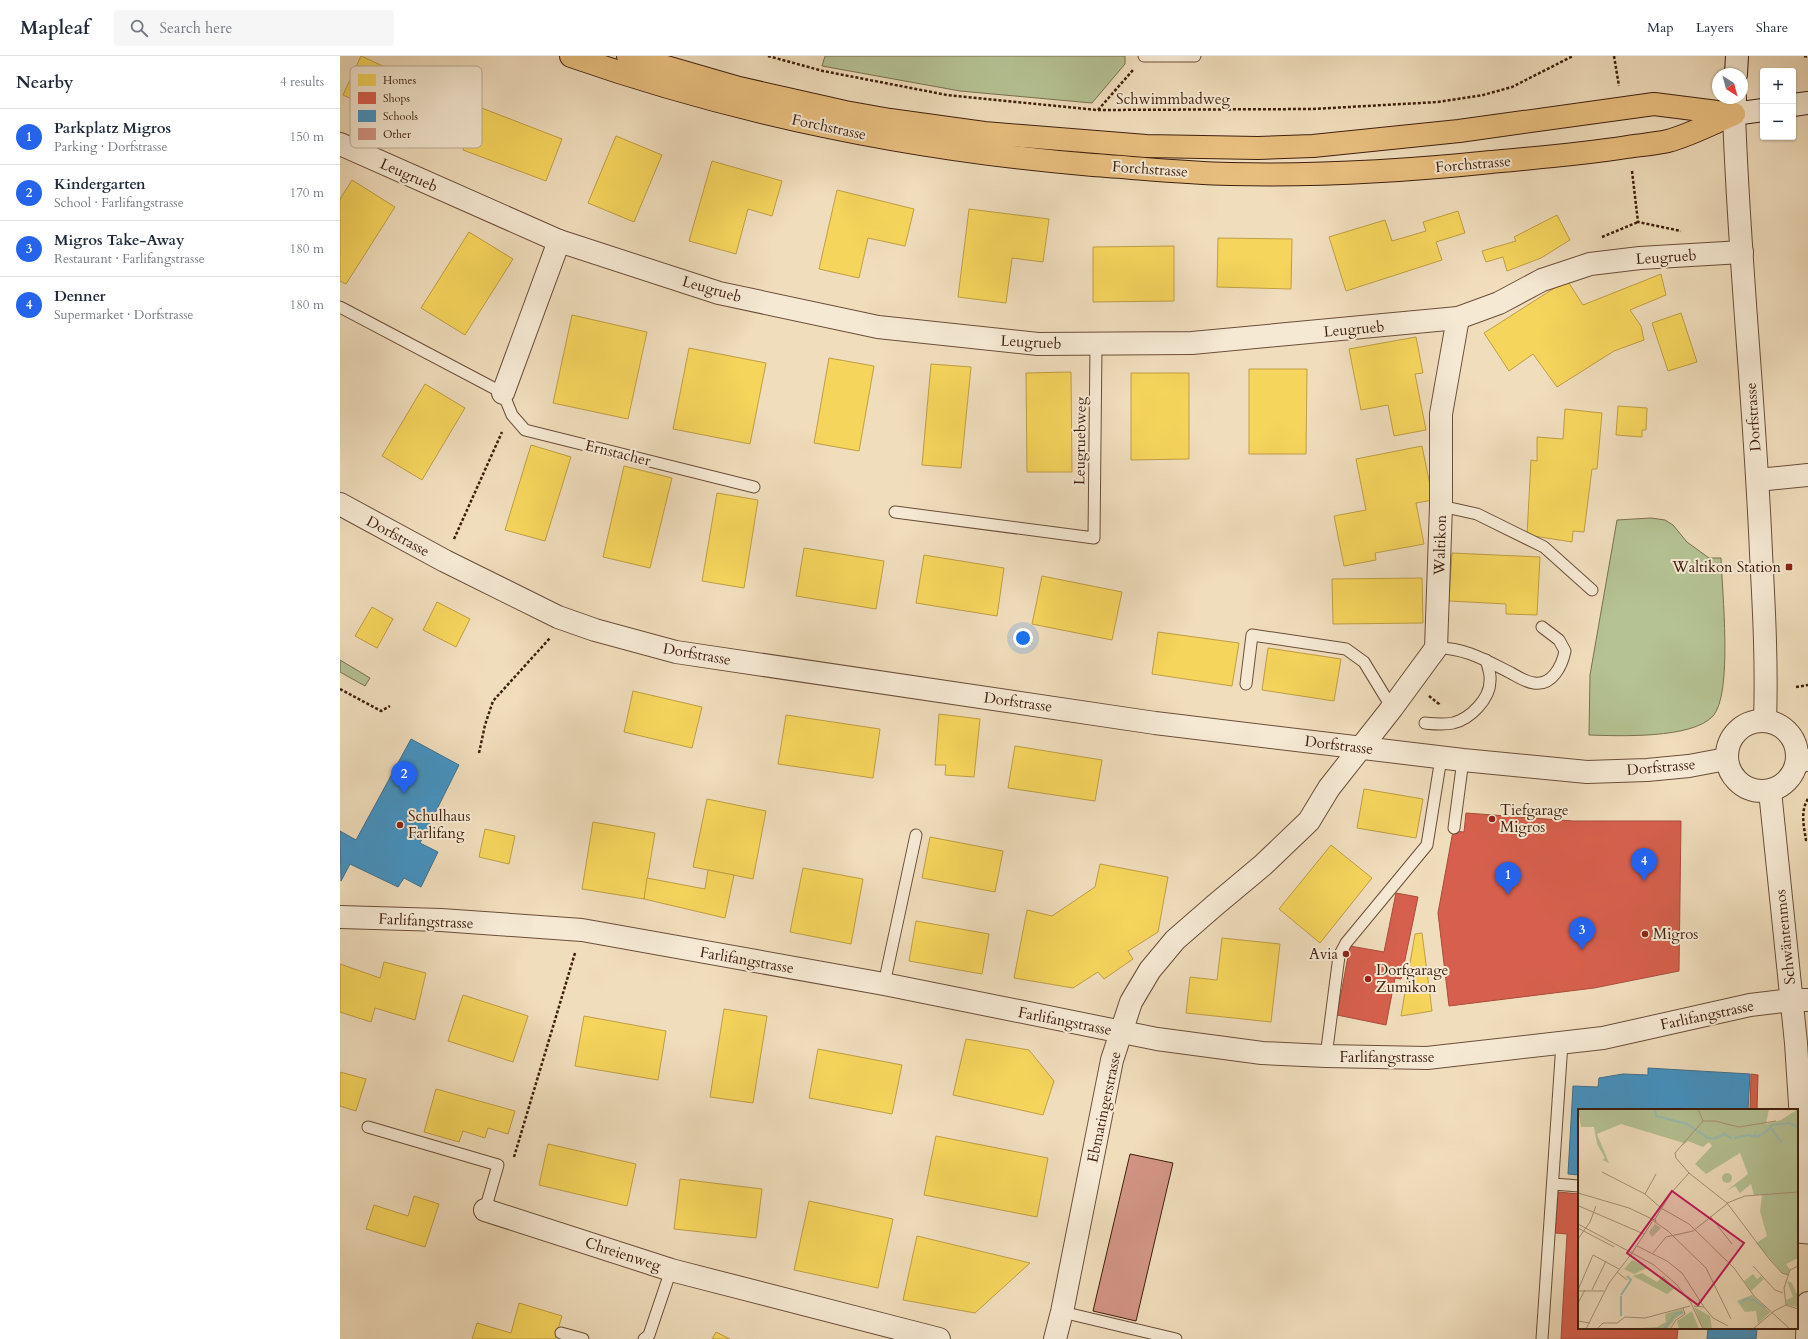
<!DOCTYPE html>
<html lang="en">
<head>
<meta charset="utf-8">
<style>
  :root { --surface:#fff; --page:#f6f6f7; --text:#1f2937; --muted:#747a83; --line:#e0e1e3; --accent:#2563eb }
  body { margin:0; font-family:Cardo,serif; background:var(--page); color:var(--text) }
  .controls { position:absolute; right:12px; top:12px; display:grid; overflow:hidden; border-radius:4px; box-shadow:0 1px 3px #0004 }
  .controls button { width:36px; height:36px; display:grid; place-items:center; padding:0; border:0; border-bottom:1px solid var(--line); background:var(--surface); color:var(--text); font:20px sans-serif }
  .compass { position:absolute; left:1372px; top:12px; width:36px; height:36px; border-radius:50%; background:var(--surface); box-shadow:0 1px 3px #0004; rotate:144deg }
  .you { position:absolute; left:683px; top:582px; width:14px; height:14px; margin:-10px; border:3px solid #fff; border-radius:50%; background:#1a73e8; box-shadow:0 0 0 6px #1a73e833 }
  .badge { display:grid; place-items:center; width:26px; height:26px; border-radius:50%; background:var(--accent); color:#fff; font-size:13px; font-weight:700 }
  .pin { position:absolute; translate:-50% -33px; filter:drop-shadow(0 1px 2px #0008) }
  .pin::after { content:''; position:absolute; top:21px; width:14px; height:12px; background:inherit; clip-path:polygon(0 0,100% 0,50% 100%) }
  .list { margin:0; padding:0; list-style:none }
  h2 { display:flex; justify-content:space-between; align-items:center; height:52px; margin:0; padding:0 16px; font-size:17px }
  h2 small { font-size:13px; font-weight:400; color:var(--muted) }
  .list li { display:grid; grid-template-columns:26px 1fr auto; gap:12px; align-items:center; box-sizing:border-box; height:56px; padding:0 16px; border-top:1px solid var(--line) }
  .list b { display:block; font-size:15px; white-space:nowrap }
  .list p { margin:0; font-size:13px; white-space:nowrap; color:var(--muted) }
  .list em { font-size:13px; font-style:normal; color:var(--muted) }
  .icon { flex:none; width:22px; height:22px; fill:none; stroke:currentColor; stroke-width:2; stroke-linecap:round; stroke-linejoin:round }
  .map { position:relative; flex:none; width:1468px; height:1283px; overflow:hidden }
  header { display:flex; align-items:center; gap:24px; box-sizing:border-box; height:56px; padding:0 20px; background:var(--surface); border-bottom:1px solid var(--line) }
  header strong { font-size:19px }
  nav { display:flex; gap:22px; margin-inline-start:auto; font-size:14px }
  .search { width:280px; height:36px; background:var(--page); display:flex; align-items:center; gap:10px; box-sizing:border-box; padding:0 14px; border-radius:4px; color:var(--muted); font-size:15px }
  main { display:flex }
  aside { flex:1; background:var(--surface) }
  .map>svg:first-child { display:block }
</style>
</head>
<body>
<header>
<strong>Mapleaf</strong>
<div class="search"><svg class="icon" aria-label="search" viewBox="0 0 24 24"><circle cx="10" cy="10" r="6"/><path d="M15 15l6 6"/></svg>Search here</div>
<nav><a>Map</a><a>Layers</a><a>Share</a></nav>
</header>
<main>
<aside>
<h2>Nearby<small>4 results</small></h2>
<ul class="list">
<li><span class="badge">1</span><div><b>Parkplatz Migros</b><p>Parking · Dorfstrasse</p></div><em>150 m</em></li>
<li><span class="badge">2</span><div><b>Kindergarten</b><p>School · Farlifangstrasse</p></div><em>170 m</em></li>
<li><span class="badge">3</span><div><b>Migros Take-Away</b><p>Restaurant · Farlifangstrasse</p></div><em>180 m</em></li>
<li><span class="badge">4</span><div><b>Denner</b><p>Supermarket · Dorfstrasse</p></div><em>180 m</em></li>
</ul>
</aside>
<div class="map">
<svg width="1468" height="1283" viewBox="0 0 1468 1283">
  <rect width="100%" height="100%" fill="#f0ddbc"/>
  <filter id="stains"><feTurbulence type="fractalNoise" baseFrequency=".005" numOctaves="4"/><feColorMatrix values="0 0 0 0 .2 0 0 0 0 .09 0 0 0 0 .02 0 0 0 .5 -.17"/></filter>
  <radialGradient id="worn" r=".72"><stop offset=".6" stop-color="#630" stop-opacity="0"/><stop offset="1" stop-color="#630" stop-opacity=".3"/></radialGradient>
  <!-- green -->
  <g fill="#b5c294" stroke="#7a7050">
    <polygon points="485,0 785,0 785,8 752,47 620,35 482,10"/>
    <path d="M1311 462 1325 464 1333 469 1347 486 1369 502H1381C1382 534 1393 638 1373 660 1352 683 1279 680 1249 679L1250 619 1277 464Z"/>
    <polygon points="0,604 30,622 25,630 0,616"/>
  </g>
  <!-- homes -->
  <g fill="#f6d55c" stroke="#bf9e44">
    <polygon points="21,0 100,36 82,75 3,39"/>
    <polygon points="139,51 222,83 206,125 123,94"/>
    <polygon points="276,80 322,99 294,166 248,147"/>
    <polygon points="372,105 442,125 432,160 408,153 396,198 349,185"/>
    <polygon points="12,124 55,151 6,228 0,225 0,143"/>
    <polygon points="497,134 574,153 565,190 528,182 519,222 479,213"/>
    <polygon points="629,153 709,163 703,206 672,202 666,247 618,241"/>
    <polygon points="1118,155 1125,177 1096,186 1102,204 1006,235 989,181 1045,164 1052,185 1086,175 1083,166"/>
    <polygon points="1217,159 1230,184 1201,202 1167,215 1163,201 1146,206 1142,195 1176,185 1174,181"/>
    <polygon points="129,176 173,203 125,279 81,252"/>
    <polygon points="878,182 952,183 951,233 877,231"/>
    <polygon points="834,190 834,245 753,246 753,191"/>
    <polygon points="1321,218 1326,239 1290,254 1301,270 1304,284 1274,295 1217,331 1193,298 1169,315 1144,277 1227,224 1243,249"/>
    <polygon points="1341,257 1357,306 1328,315 1312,267"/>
    <polygon points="232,259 307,276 288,363 213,347"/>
    <polygon points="1076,281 1083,317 1075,318 1086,374 1054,380 1048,349 1021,354 1009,293"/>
    <polygon points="349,292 426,307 410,388 333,373"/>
    <polygon points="489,302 534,310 519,395 474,387"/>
    <polygon points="591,308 631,311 621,412 582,409"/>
    <polygon points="909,313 967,313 966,398 909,398"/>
    <polygon points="731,316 732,416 687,416 686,317"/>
    <polygon points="791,317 849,317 849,403 791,404"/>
    <polygon points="85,328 125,352 82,424 42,400"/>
    <polygon points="1278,350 1307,352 1306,374 1302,374 1302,381 1276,379"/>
    <polygon points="1225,353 1262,357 1257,413 1252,413 1244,476 1233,475 1232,486 1187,479 1191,404 1197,405 1197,381 1223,383"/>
    <polygon points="191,389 231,401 205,485 165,474"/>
    <polygon points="1082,390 1093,444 1076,447 1084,488 1035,497 1036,504 1004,510 994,460 1026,454 1016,403"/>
    <polygon points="284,410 332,422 310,512 263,501"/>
    <polygon points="377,437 418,444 404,532 362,525"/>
    <polygon points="464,492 544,505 536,553 456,540"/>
    <polygon points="1112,497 1200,501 1197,559 1166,558 1166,548 1109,545"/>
    <polygon points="584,499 664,512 657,560 576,547"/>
    <polygon points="702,520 782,536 772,584 692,568"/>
    <polygon points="1082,522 1083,567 993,568 992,523"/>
    <polygon points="97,546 130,563 116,591 83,574"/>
    <polygon points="32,551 53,563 37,592 15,580"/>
    <polygon points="818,576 899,587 892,630 812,618"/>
    <polygon points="928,592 1001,603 994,645 922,634"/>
    <polygon points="293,635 362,651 352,692 284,676"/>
    <polygon points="599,658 640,663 634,721 605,719 606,709 595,709"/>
    <polygon points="446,659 540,673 533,722 438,708"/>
    <polygon points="675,690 762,704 755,745 668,732"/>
    <polygon points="1024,733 1083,743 1076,782 1017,772"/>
    <polygon points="367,743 426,755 413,823 353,811"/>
    <polygon points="253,766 315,777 304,843 242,833"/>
    <polygon points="145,773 175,780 169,808 139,801"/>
    <polygon points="590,781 663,795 655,836 582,822"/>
    <polygon points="991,789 1032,822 980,887 939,853"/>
    <polygon points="760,808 828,821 818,876 788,895 793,903 764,923 758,916 733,932 674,922 687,854 712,860 755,831"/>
    <polygon points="463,812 523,823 511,888 450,876"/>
    <polygon points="368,814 394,819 385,862 304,843 307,822 365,833"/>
    <polygon points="576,865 649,878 642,918 569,905"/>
    <polygon points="1082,877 1092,955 1061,960 1075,878"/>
    <polygon points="882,882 940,888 931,966 846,957 850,921 877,924"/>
    <polygon points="44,906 86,917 75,964 35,952 31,966 0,956 0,908 40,922"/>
    <polygon points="123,939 188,960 173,1006 108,985"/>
    <polygon points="384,953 427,960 413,1047 370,1041"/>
    <polygon points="244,960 326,975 318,1024 235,1010"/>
    <polygon points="626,983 689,994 714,1025 703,1059 613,1039"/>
    <polygon points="478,993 562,1009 552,1058 469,1042"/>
    <polygon points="0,1016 26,1023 16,1055 0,1050"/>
    <polygon points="96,1033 175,1055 168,1078 148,1072 145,1082 123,1075 119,1086 84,1076"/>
    <polygon points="596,1080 708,1102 697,1161 584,1139"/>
    <polygon points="208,1088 296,1108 287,1150 199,1129"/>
    <polygon points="340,1123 422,1133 416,1182 334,1173"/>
    <polygon points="74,1140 99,1148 85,1191 26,1173 34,1149 68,1160"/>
    <polygon points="469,1145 553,1163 538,1232 454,1214"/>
    <polygon points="577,1180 690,1207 635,1257 563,1244"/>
    <polygon points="179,1247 222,1260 215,1283 132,1283 137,1267 171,1277"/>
    <polygon points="376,1276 390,1283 372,1283"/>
  </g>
  <!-- shops -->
  <g fill="#d6604d" stroke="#a94c3a">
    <polygon points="1126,757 1233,765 1341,765 1339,915 1254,932 1109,950 1098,857 1113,775 1124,776"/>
    <polygon points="1056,837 1078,841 1061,923 1055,922 1046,969 997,959 1010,890 1044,896"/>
    <polygon points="1411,1018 1418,1019 1417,1054 1410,1054"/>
    <polygon points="1218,1136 1239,1138 1239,1272 1338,1272 1337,1283 1221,1283 1227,1178 1215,1177"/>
  </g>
  <!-- schools -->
  <g fill="#4393c3" stroke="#42708c">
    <polygon points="71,683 119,709 80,787 98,796 81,831 64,822 58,831 10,808 1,825 0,775 16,784"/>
    <polygon points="1308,1012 1410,1018 1408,1054 1239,1054 1239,1119 1228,1118 1233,1030 1258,1031 1259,1022 1283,1018 1308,1019"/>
    <polygon points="1368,1272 1422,1272 1417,1273 1416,1283 1367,1283"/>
  </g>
  <!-- building -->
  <polygon fill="#d39586" stroke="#3f1f0d" points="790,1098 833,1107 796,1265 753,1255"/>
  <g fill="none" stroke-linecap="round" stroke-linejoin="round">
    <defs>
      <g id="service">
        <polyline points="804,0 855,0"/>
        <polyline points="0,251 163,337 172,359 185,374 414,431"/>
        <polyline points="1101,450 1137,458 1204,491 1252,534"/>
        <polyline points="555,456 754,482 756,288"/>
        <path d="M1096 592C1124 591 1147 605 1171 617 1178 621 1186 626 1194 627 1212 630 1222 610 1225 595L1219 584 1202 571"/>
        <polyline points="906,628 912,579 1006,593 1024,606 1052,652"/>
        <path d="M1085 667C1095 668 1103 669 1113 667 1130 663 1150 643 1150 625 1151 618 1148 611 1146 604"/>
        <polyline points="1114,772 1123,704"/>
        <polyline points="544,928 576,779"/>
        <polyline points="986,1000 999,900 1006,887 1087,789 1101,702"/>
        <polyline points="28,1071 158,1109 145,1154"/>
        <polyline points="1213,1128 1239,1130"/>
        <polyline points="1457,1181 1468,1182"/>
        <polyline points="722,1256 836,1283"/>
        <polyline points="221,1277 243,1283"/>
        <polyline points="304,1283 309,1279 331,1214"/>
        <polyline points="1202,1283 1222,987"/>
      </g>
      <g id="minor">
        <polyline points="0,88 219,185 379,237 538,271 698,288 852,287 1118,262 1159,247 1202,224 1250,208 1300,202 1402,196"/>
        <polyline points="163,337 219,185"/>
        <polyline points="1418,424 1468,419"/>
        <polyline points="1457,705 1468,704"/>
        <polyline points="1430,735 1456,987 1468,1171"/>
        <polyline points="0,861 101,864 242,874 544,928 817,983 922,997 986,1000 1087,1002 1263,982 1410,949 1452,944 1468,944"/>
        <polyline points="145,1154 331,1214 599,1283"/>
        <polyline points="715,1283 722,1256 772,1004 791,946 810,914 835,884 874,850 923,809 969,765 989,732 1052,652 1096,592 1101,450 1101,358 1118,262"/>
        <polyline points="1467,1283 1468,1247"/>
      </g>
      <g id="tertiary">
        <path d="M1394 58C1399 205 1415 350 1421 497 1424 553 1427 609 1425 665"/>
        <polyline points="0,448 105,505 218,561 255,574 336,596 815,667 1123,704 1247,716 1307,714 1349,710 1386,703"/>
        <circle cx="1422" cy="700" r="35"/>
      </g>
      <g id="secondary">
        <polyline points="1396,18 1397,0"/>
        <polyline points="1395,42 1394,58 1423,54"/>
        <polyline points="1453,49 1468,47"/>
      </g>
      <g id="trunk">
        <path d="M231 0C400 59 575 94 753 109 799 112 844 117 890 118 977 120 1065 115 1151 106 1196 102 1242 98 1287 91 1300 89 1315 88 1328 85 1350 79 1373 67 1394 58"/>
        <polyline points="288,0 399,32 505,56 550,64 644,77 806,90 918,92 973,90 1119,75 1314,48 1393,58"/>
      </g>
    </defs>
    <!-- service casing -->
    <use href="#service" stroke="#6b4e39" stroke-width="13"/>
    <!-- minor casing -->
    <use href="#minor" stroke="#6b4e39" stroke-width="24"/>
    <!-- tertiary casing -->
    <use href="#tertiary" stroke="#6b4e39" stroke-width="24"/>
    <!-- secondary casing -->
    <use href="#secondary" stroke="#3f1f0d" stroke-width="24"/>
    <!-- trunk casing -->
    <use href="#trunk" stroke="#3f1f0d" stroke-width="24"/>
    <!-- path -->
    <g stroke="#3f1f0d" stroke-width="2.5" stroke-dasharray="3 2" stroke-linecap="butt">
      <polyline points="428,0 483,15 607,39 757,54 973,53 1098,46 1143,39 1172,31 1233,0"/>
      <polyline points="1274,0 1279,30"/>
      <polyline points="1464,0 1468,1"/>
      <polyline points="758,54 793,14"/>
      <polyline points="1292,115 1298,166 1341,175"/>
      <polyline points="1262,181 1298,166"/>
      <polyline points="114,483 162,376"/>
      <polyline points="1456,631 1468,629"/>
      <polyline points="0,633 41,655 50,650"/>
      <polyline points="1089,640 1099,648 1099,650"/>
      <polyline points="139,697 145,669 153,645 210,582"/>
      <path d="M1468 743C1460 755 1464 771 1466 784H1468"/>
      <polyline points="174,1101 235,897"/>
    </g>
    <!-- service -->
    <use href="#service" stroke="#f5e9d3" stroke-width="11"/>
    <!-- minor -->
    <use href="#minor" stroke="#f5e9d3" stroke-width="22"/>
    <!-- tertiary -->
    <use href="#tertiary" stroke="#f5e9d3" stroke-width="22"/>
    <!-- secondary -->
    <use href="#secondary" stroke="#f5e9d3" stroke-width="22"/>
    <!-- trunk -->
    <use href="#trunk" stroke="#e8be7e" stroke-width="22"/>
  </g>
  <!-- markers -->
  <g fill="#8f2418" stroke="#f5e9d3" stroke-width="1.5">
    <rect x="1445" y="507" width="8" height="8" rx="2"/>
    <circle cx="1152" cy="763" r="4"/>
    <circle cx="60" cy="769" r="4"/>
    <circle cx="1305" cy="878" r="4"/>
    <circle cx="1006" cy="898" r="4"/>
    <circle cx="1028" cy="923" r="4"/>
  </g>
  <g text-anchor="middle" stroke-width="4" stroke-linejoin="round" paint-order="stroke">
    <!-- street labels -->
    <g font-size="15" fill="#3f1f0d" stroke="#f5e9d3">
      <text x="833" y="48">Schwimmbadweg</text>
      <text transform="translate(489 71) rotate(12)" y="5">Forchstrasse</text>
      <text transform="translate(1133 108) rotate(-5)" y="5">Forchstrasse</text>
      <text transform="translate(810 113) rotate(4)" y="5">Forchstrasse</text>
      <text transform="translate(69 119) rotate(24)" y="5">Leugrueb</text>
      <text transform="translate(1326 201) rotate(-4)" y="5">Leugrueb</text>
      <text transform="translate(372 233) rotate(16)" y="5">Leugrueb</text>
      <text transform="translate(1014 273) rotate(-5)" y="5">Leugrueb</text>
      <text transform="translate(691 286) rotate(3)" y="5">Leugrueb</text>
      <text transform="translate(1413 361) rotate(-94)" y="5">Dorfstrasse</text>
      <text transform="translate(740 385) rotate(-89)" y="5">Leugruebweg</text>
      <text transform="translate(278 397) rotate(14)" y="5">Ernstacher</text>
      <text transform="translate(58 480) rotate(28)" y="5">Dorfstrasse</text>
      <text transform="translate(1100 489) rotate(-88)" y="5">Waltikon</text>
      <text transform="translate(357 598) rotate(10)" y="5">Dorfstrasse</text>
      <text transform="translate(678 646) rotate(8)" y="5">Dorfstrasse</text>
      <text transform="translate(999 689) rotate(7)" y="5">Dorfstrasse</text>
      <text transform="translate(1321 711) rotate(-5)" y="5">Dorfstrasse</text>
      <text transform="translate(86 865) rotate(3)" y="5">Farlifangstrasse</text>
      <text transform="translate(1445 881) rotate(-96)" y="5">Schwäntenmos</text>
      <text transform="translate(407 904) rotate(10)" y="5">Farlifangstrasse</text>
      <text transform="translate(1367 959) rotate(-12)" y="5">Farlifangstrasse</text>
      <text transform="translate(725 965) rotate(11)" y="5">Farlifangstrasse</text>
      <text x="1047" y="1006">Farlifangstrasse</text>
      <text transform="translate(764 1051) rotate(-78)" y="5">Ebmatingerstrasse</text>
      <text transform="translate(283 1198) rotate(18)" y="5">Chreienweg</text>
    </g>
    <!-- poi labels -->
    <g font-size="15" fill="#3f1f0d" stroke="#f5e9d3" text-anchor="start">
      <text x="1441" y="516" text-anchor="end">Waltikon Station</text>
      <text x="1160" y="759">Tiefgarage<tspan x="1160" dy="17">Migros</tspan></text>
      <text x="68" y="765">Schulhaus<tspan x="68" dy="17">Farlifang</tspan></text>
      <text x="1313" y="883">Migros</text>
      <text x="998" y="903" text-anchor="end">Avia</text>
      <text x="1036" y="919">Dorfgarage<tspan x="1036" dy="17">Zumikon</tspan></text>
    </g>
  </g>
  <!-- overview -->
  <g transform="translate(1238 1053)">
    <rect width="220" height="220" fill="#f0ddbc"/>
    <path d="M0 0H191L188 15 203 11 220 0V149L208 155 212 161 210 166 204 164 178 134 189 127 182 102 184 86H176L173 75 162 84 157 77 148 82 170 65 162 44 128 65 117 55 134 37 131 33 125 38 110 32 104 37 106 34 43 15 19 25 31 54 25 51 22 53 27 49 19 35 16 18H3ZM144 69a5 5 0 1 1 10 0a5 5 0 1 1-10 0ZM77 115 83 119 74 128 71 123ZM54 151 59 153 69 159 56 165 46 160ZM64 164 79 173 85 167 97 179 89 185 55 167ZM175 165 179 170 183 167 186 170 173 182 166 172ZM209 172 214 174 220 187V198L209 196 208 191 215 188ZM174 186 192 203 180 215 178 202 167 203 159 192ZM116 198 132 207 134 220H125ZM104 200 106 204 98 209 89 220H48L79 218 88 213 87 205ZM114 202 121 220H101L99 212Z" fill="#b5c294"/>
    <path fill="none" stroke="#9abbb2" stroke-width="2" d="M77 0 78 7 109 15 130 29 135 30 147 25 154 30M192 18 204 34M156 29 171 26 176 28 177 24 179 28 188 23 194 16 211 14 220 18M43 186 53 171 49 167M163 195 167 190 176 191 187 199M43 207V187M86 220 98 204H105"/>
    <path fill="none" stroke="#a99176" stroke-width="1" d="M120 0 125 12M125 12H137L161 18 198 12M24 63 67 85M111 64 149 94 192 151 204 164 210 166M111 64 98 49 97 44 125 12M0 84 51 99 74 110M67 85 83 99 111 115 156 159 176 187 212 220M67 85 78 65M149 94 167 87 220 83M1 97 66 125M132 107 154 135M77 110 93 84 111 64M78 113 77 110 74 111 90 122 128 159 153 210M0 115 54 144 31 174 8 220M0 119 36 138M0 130 12 113 18 97M59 137 89 152 104 164 126 198M54 144 74 113M54 144 76 156 98 175 113 194 125 220M75 144 88 128 115 122 149 95M175 157 197 181 205 184M39 163 49 171M0 181 15 146 41 160M14 181 28 152M0 182H26M0 194 7 181M208 196 206 179 212 161 220 157M116 197 126 198 135 209 150 217M0 212 12 214M19 220 25 214H39L47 208 67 209 112 197M92 220 98 211 107 205 105 199M175 220 196 202 208 196 220 200"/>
    <path fill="#c2185b" fill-opacity="0.15" stroke="#c2185b" stroke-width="2" d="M94 82 166 134 120 196 49 144Z"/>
    <rect width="220" height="220" fill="none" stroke="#3f1f0d" stroke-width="2"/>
  </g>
  <!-- legend -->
  <rect x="10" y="10" width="132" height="82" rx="6" fill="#f5e9d3" stroke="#beac98" stroke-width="1"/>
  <rect x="18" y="18" width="18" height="12" fill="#f6d55c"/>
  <rect x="18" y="36" width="18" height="12" fill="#d6604d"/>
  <rect x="18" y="54" width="18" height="12" fill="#4393c3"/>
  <rect x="18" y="72" width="18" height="12" fill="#d39586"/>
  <g font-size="11" fill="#3f1f0d">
    <text x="43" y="28">Homes</text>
    <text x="43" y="46">Shops</text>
    <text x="43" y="64">Schools</text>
    <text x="43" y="82">Other</text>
  </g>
  <rect width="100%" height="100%" filter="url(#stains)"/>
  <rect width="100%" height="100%" fill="url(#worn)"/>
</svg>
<div class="controls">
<button>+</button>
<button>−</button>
</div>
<svg class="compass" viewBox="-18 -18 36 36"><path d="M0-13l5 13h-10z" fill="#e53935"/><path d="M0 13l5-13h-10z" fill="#747a83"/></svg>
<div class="you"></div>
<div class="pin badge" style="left:1168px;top:839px">1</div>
<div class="pin badge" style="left:64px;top:738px">2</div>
<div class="pin badge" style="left:1242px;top:894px">3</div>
<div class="pin badge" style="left:1304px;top:825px">4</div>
</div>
</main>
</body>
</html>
